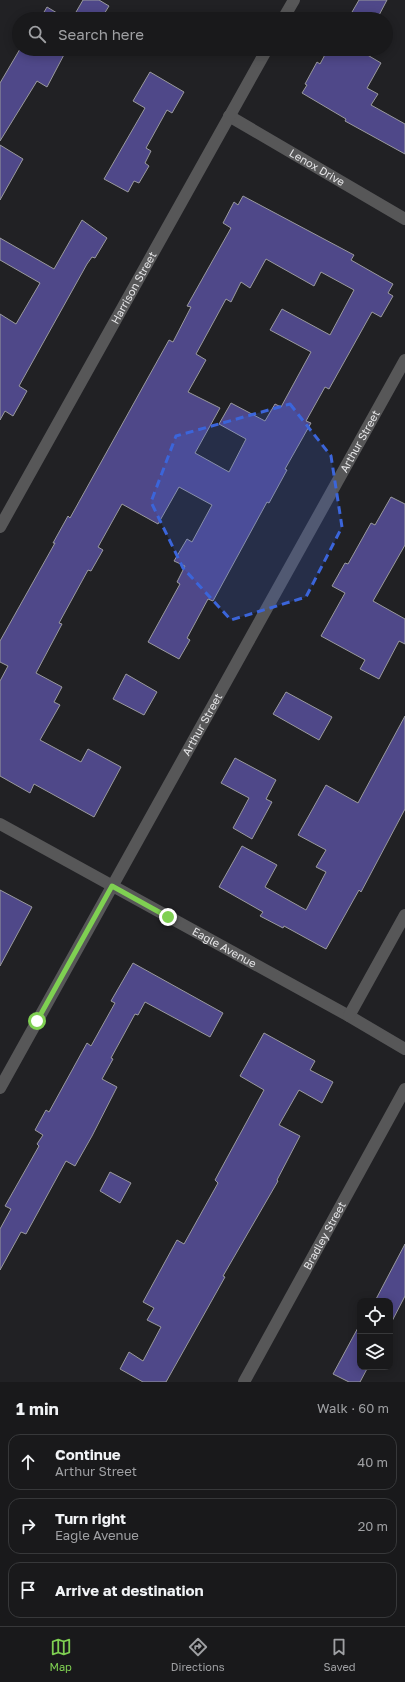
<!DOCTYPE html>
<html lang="en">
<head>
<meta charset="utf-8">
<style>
  :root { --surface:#19191b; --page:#262628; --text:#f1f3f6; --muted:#9fa0a3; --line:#37383a; --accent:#7fd052 }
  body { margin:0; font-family:"Golos Text",sans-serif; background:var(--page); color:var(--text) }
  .controls { position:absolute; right:12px; bottom:12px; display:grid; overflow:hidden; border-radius:8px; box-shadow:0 2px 10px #0003 }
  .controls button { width:36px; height:36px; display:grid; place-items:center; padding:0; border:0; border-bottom:1px solid var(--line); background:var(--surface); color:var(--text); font:20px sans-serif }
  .stop { position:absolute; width:12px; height:12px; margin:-9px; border:3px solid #7fd052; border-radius:50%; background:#fff }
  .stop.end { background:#7fd052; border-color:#fff; box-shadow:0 1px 4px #0008 }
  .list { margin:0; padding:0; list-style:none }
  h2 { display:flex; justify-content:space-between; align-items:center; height:52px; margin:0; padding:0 16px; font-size:17px }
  h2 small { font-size:13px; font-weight:400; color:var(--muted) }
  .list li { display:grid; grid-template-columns:26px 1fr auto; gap:12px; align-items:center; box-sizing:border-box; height:56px; margin:0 8px 8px; padding:0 8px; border:1px solid var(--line); border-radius:12px }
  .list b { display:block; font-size:15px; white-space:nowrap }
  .list p { margin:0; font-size:13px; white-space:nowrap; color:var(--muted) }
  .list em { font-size:13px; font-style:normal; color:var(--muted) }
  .icon { flex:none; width:22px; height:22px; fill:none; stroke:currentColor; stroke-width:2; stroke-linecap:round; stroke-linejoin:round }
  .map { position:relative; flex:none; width:405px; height:1382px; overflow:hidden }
  .search { position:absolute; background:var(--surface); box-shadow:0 2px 10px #0003; left:12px; right:12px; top:12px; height:44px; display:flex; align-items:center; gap:10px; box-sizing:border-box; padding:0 14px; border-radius:22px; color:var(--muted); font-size:15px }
  .sheet { height:244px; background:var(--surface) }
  nav { display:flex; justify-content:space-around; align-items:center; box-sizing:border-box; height:56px; border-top:1px solid var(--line); background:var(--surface); font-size:11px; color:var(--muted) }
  nav a { display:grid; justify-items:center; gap:2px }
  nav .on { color:var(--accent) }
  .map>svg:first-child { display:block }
</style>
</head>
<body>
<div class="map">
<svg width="405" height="1382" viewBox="0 0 405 1382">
  <rect width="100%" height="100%" fill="#212124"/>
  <!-- building -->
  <g fill="#4f4889" stroke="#9a9a9e" fill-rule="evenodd">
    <polygon points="83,0 99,0 109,6 101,19 72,19"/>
    <polygon points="359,0 387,0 377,19 348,19"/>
    <polygon points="47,7 67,19 40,19"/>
    <polygon points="20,49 67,49 47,87 37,81 0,141 0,83"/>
    <polygon points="328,49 360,49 359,50 381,63 367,88 378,94 371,105 405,124 405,154 345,121 346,119 302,93 307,85 305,84 317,62 320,64"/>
    <polygon points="150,72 184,92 172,113 167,110 146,148 151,151 145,163 149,166 139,183 134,181 128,192 104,179 145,108 133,101"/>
    <polygon points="0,145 23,159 0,200"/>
    <path d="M243 196 354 255 351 260 393 284 388 293 393 296 381 317 372 312 329 389 325 387 306 421 311 423 285 469 287 470 269 503 267 502 213 601 208 599 187 638 190 640 179 659 148 642 180 584 177 582 185 566 174 561 187 539 192 542 212 505 179 487 158 524 122 504 98 547 103 550 91 571 88 570 59 623 62 624 36 673 62 687 54 702 60 705 40 740 81 762 88 749 121 767 94 817 34 784 30 793 0 776V681L8 666 0 662V641L55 543H53L68 516 70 518 169 340 173 342 191 307 187 306 231 228 223 223 234 202 238 205ZM266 259 314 286 321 272 354 290 330 335 282 309 270 330 311 352 281 407 275 404 265 421 231 403 219 424 246 439 229 472 195 453 220 408 188 392 206 360 196 354 226 299 231 302 241 282 250 288Z"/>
    <polygon points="82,220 107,238 95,258 92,257 87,264 19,386 27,391 13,416 5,411 0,420 0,314 16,324 40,283 0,260 0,238 54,269"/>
    <polygon points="391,497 405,504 405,545 373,601 405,619 405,644 399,641 379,679 360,669 365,660 321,636 345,593 332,586 345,563 348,564 371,523 375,525"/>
    <polygon points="126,674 157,692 144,715 113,699"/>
    <polygon points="286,692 332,717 319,740 273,714"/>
    <polygon points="405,716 405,809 361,892 359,890 326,949 284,926 283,928 260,916 263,912 219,887 242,846 277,865 265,887 306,910 326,872 316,867 326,850 298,835 326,785 358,803"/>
    <polygon points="235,758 276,780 266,799 272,802 252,839 233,828 249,798 221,783"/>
    <polygon points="0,890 32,907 0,966"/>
    <polygon points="133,963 223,1013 210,1037 145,1002 138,1015 135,1014 111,1058 113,1059 102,1079 117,1087 92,1136 75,1166 66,1161 26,1234 21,1232 0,1270 0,1229 11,1209 5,1206 39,1146 37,1144 43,1135 35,1130 46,1110 49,1112 87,1043 91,1046 115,1003 111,1001"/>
    <polygon points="264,1033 315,1061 310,1070 333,1082 322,1103 299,1090 279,1125 300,1136 277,1180 278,1181 223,1276 225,1277 166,1382 143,1382 120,1369 129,1352 143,1361 161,1327 147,1320 154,1308 143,1302 177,1240 184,1244 218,1183 215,1180 264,1090 240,1076"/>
    <polygon points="110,1172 131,1183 120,1203 100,1191"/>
    <polygon points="405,1244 405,1296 390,1325 390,1301 375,1301"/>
    <polygon points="360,1324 360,1367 368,1367 360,1382 349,1382 333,1374"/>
  </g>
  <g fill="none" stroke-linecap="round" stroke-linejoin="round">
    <!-- minor -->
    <g stroke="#575758" stroke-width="12">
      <polyline points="283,19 294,0"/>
      <path id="s1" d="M229 116 405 219"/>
      <path id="s2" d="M0 527 267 49"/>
      <path id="s3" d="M0 824 349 1016 405 1049"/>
      <polyline points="349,1016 405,915"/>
      <path id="s4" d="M0 1088 405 360"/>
      <path id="s5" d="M244 1382 405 1089"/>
    </g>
  </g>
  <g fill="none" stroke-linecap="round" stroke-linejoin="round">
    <!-- route -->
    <polyline stroke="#7fd052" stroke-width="5" points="37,1021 112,886 168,917"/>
  </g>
  <!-- marked area -->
  <path fill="#3b65da" fill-opacity="0.2" stroke="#3b65da" stroke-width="3" stroke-dasharray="8 5" stroke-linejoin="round" d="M290 404 331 456 342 527 306 597 231 620 183 568 151 502 176 436Z"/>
  <g text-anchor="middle" stroke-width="3" stroke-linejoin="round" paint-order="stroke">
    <!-- street labels -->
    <g font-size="11" fill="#e5e5e7" stroke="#0a0a0c">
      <text dy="4" stroke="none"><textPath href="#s1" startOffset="102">Lenox Drive</textPath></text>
      <text dy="4" stroke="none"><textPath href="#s2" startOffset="274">Harrison Street</textPath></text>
      <text dy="4" stroke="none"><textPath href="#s4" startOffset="740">Arthur Street</textPath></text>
      <text dy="4" stroke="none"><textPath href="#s4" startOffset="416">Arthur Street</textPath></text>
      <text dy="4" stroke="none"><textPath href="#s3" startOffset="256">Eagle Avenue</textPath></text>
      <text dy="4" stroke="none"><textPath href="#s5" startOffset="167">Bradley Street</textPath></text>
    </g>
  </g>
</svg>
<div class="controls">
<button><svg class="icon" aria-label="locate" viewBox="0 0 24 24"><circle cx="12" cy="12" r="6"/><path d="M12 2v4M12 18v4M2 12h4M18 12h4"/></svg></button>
<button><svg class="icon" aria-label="layers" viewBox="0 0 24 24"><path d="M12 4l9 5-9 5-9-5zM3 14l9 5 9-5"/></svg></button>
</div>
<div class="stop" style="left:37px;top:1021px"></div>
<div class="stop end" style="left:168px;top:917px"></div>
<div class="search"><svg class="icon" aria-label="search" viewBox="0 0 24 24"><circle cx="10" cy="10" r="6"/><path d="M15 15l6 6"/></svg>Search here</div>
</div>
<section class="sheet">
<h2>1 min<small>Walk · 60 m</small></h2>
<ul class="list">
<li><svg class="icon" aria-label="ahead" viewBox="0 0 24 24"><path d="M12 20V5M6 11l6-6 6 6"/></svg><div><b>Continue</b><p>Arthur Street</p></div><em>40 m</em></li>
<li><svg class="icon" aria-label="right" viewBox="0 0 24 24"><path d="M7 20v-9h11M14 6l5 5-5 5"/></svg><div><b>Turn right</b><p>Eagle Avenue</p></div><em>20 m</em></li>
<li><svg class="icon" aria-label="arrive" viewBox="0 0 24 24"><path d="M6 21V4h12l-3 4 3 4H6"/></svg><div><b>Arrive at destination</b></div></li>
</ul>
</section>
<nav>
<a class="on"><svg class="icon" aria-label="map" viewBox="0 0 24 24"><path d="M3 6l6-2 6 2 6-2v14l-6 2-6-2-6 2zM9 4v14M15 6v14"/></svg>Map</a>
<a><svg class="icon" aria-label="directions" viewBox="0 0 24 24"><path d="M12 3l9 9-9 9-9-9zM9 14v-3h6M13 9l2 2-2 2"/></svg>Directions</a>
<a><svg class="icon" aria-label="saved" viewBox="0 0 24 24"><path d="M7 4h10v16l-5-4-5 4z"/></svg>Saved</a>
</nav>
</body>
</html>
